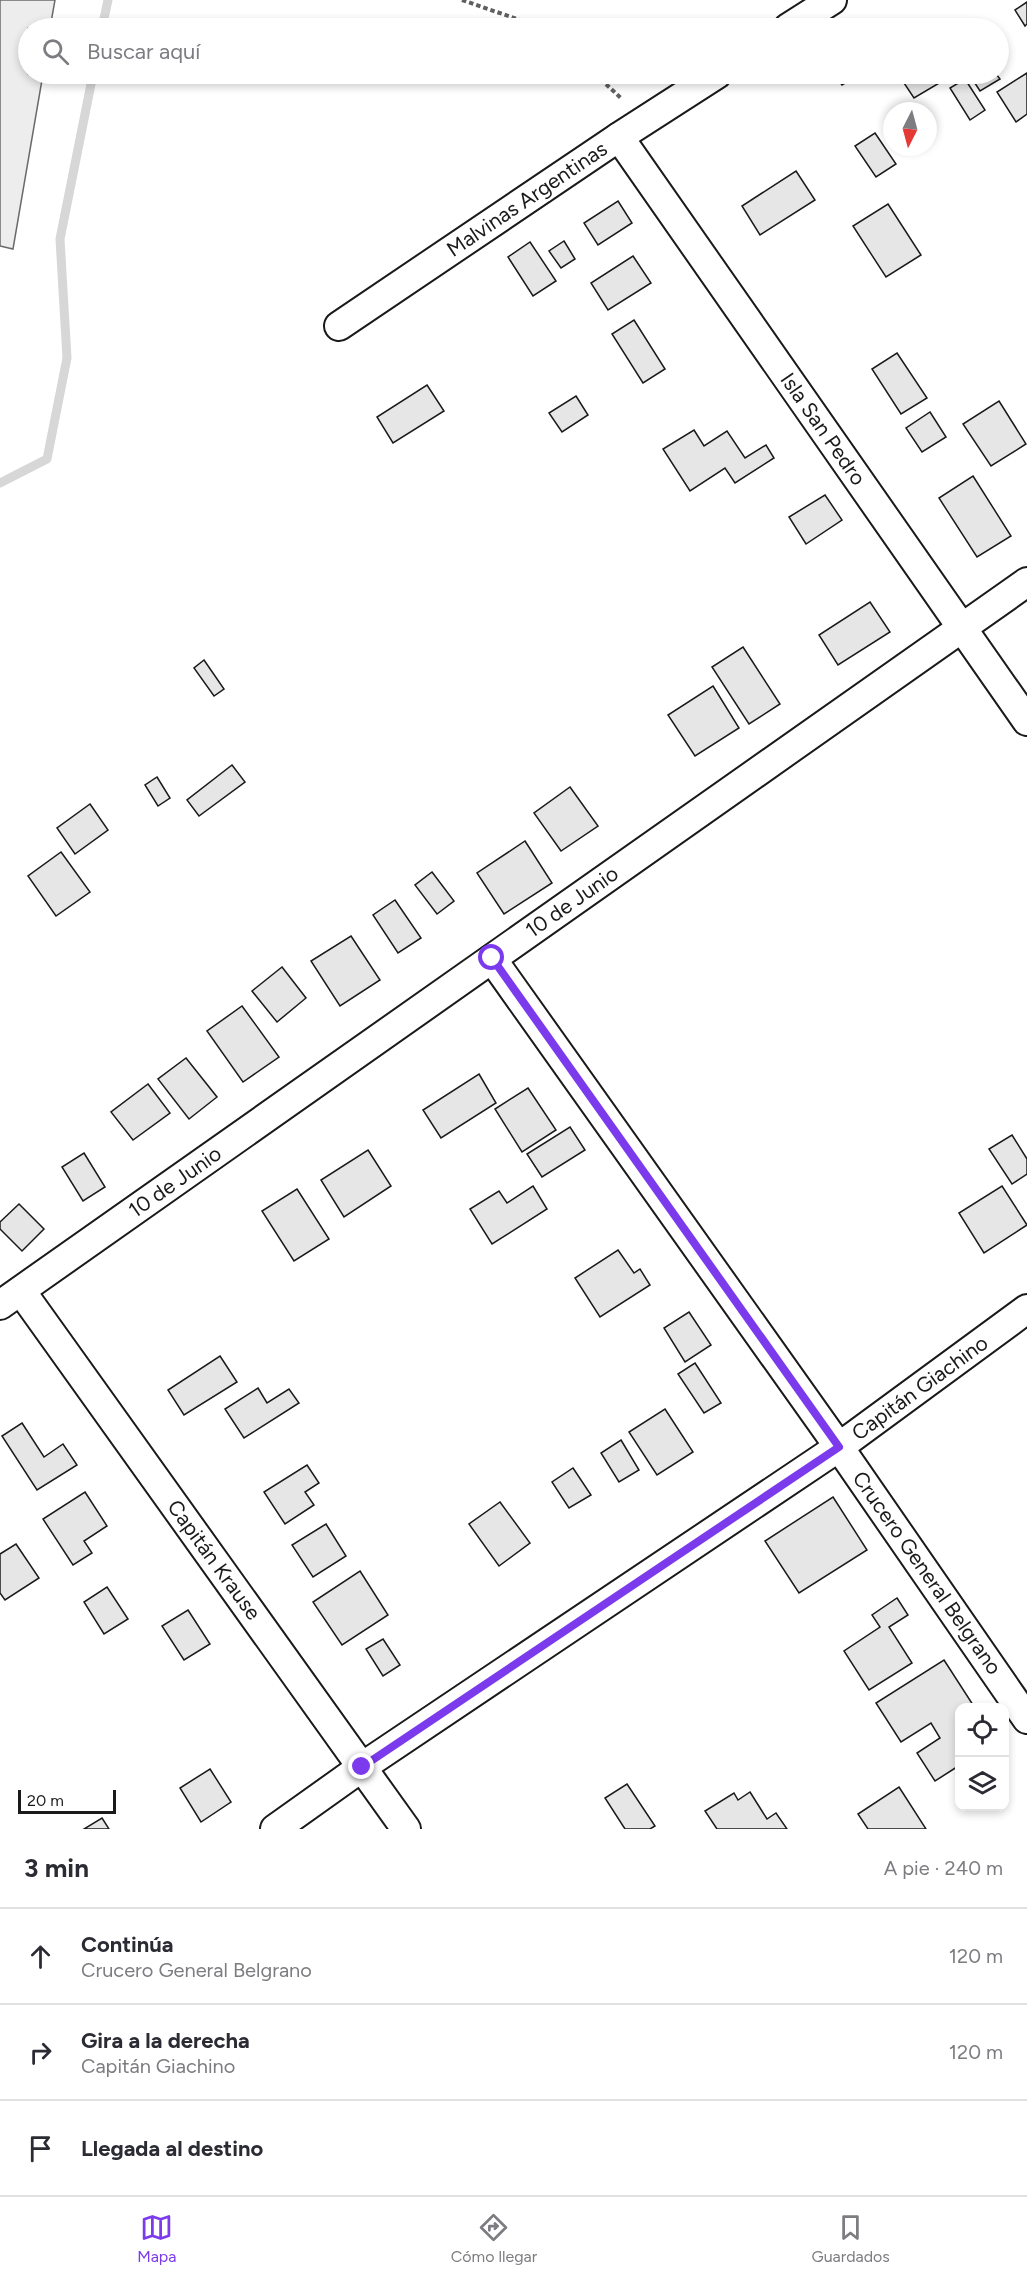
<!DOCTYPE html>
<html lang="es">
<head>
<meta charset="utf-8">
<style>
  :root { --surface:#fff; --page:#f2f2f3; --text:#2b2b33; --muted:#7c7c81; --line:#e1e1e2; --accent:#7c3aed }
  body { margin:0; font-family:Figtree,sans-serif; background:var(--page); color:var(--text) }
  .controls { position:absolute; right:18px; bottom:18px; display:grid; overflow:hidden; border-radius:12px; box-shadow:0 3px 9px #0003 }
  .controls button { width:54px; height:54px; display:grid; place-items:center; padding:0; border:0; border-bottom:2px solid var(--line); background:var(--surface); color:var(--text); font:30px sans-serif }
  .compass { position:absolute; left:883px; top:102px; width:54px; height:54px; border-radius:50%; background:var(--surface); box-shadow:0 3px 9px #0003; rotate:186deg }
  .scale { position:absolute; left:18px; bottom:15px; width:98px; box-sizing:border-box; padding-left:6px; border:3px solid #1a1a1a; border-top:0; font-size:16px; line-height:21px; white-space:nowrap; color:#1a1a1a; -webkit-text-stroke:4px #fff; paint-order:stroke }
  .stop { position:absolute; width:18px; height:18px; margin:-14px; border:4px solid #7c3aed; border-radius:50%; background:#fff }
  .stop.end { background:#7c3aed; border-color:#fff; box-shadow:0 2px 6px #0008 }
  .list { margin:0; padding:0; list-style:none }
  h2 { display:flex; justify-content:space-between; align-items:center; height:78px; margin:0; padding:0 24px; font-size:26px }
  h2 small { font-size:20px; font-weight:400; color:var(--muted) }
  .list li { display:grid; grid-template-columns:39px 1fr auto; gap:18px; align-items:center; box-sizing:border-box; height:96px; padding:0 24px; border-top:2px solid var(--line) }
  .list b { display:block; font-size:22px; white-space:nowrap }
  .list p { margin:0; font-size:20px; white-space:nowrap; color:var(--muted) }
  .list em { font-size:20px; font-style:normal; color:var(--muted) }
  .icon { flex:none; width:33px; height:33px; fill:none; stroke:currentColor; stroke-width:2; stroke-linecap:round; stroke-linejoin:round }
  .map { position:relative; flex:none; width:1027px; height:1829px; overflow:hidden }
  .search { position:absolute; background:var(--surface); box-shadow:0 3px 9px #0003; left:18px; right:18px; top:18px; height:66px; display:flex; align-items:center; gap:15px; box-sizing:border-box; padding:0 21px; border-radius:33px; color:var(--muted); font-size:22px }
  .sheet { height:366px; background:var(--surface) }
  nav { display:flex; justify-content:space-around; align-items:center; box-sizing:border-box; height:84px; border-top:2px solid var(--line); background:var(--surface); font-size:16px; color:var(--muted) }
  nav a { display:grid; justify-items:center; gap:3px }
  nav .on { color:var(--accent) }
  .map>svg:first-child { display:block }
</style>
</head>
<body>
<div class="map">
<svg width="1027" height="1829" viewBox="0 0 1027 1829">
  <rect width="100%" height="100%" fill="#fff"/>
  <!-- built -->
  <polygon fill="#ededed" stroke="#6a6a6a" stroke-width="1.5" points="0,0 55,0 50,28 28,28 28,74 43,74 13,249 0,246"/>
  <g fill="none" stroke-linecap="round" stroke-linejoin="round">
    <!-- stream -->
    <g stroke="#d7d7d7" stroke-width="9">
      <polyline points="102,28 108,0"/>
      <polyline points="0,483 47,459 67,358 60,239 93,74"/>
    </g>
  </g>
  <!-- building -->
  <g fill="#e6e6e6" stroke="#1a1a1a" stroke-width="1.5">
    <polygon points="1027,2 1027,24 1025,26 1015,10"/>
    <polygon points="1027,73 1027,114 1016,122 997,92"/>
    <polygon points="834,74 860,74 842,85"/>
    <polygon points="898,74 936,74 941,82 914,98"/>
    <polygon points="969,74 996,74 1000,79 980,91"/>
    <polygon points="965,79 985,110 970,120 950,88"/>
    <polygon points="875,133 896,164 876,177 855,146"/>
    <polygon points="796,171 815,200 760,235 742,206"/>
    <polygon points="618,201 632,223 598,245 584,223"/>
    <polygon points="888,204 921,255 886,277 853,226"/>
    <polygon points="564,241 575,259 561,268 549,251"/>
    <polygon points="530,242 556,281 533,296 508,257"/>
    <polygon points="633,256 651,283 608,310 591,283"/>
    <polygon points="634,320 665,369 643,383 612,334"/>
    <polygon points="897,353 927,398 901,414 872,369"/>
    <polygon points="427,385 444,411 393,443 377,417"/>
    <polygon points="576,396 588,415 562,432 549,413"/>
    <polygon points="999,401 1026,444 991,466 963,424"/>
    <polygon points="930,412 946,437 922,452 906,428"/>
    <polygon points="694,430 704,446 727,431 745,458 766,445 774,458 735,483 725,468 690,491 663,449"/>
    <polygon points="973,476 1011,536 977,557 939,498"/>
    <polygon points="825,495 842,520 806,544 789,517"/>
    <polygon points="870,602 890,632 838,665 819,635"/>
    <polygon points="743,647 780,704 749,724 712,667"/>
    <polygon points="204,660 224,689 214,696 194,668"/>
    <polygon points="713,686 739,728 695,756 668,715"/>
    <polygon points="232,765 245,782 199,816 187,800"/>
    <polygon points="157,777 170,798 158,806 145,785"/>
    <polygon points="570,787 598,826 561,851 534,813"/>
    <polygon points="90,804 108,830 75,854 57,828"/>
    <polygon points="525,841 552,883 504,914 477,873"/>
    <polygon points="61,852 90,892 56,916 28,876"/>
    <polygon points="432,872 454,901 437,914 415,885"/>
    <polygon points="395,900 421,938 398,953 373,915"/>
    <polygon points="351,936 380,980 340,1006 311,961"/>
    <polygon points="282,967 306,998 277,1022 252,991"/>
    <polygon points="242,1006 279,1057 243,1082 207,1031"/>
    <polygon points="186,1058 217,1097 189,1119 158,1079"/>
    <polygon points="479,1074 496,1103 441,1138 423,1110"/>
    <polygon points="148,1084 170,1113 133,1140 111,1112"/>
    <polygon points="528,1088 556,1130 522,1152 495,1109"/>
    <polygon points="570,1127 585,1150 542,1177 527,1154"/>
    <polygon points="1012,1135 1027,1159 1027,1174 1012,1184 989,1149"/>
    <polygon points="368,1150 391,1186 344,1217 321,1180"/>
    <polygon points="84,1153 105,1187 83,1201 62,1167"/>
    <polygon points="533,1186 547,1209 492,1244 470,1209 499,1191 507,1203"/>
    <polygon points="1002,1186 1027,1225 984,1253 959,1213"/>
    <polygon points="297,1189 329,1239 294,1261 262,1211"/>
    <polygon points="19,1204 44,1229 22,1251 0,1229 0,1222"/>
    <polygon points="618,1250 634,1273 640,1269 650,1285 600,1317 575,1278"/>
    <polygon points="689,1312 711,1345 685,1362 664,1328"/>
    <polygon points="220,1356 237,1382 184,1415 168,1390"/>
    <polygon points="695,1363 721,1403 704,1413 678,1374"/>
    <polygon points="258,1388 267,1403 289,1389 299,1403 244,1438 225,1409"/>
    <polygon points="665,1409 693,1452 657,1475 629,1432"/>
    <polygon points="22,1423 44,1457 63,1444 77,1465 37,1490 2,1436"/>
    <polygon points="621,1440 639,1470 619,1482 601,1453"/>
    <polygon points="307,1465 319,1483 305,1492 314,1505 285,1524 264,1492"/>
    <polygon points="573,1468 591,1495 569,1508 552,1482"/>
    <polygon points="85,1492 107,1526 84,1541 92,1553 73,1565 43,1519"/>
    <polygon points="833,1497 867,1550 799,1593 765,1541"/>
    <polygon points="500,1502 530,1543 499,1566 469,1524"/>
    <polygon points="326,1524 346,1556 313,1577 292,1545"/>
    <polygon points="16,1544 39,1578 5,1600 0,1593 0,1554"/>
    <polygon points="360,1571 388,1615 342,1645 313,1602"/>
    <polygon points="107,1587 128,1619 104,1634 84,1602"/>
    <polygon points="897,1598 908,1615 889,1627 912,1663 869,1690 844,1651 880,1627 872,1615"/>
    <polygon points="188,1610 210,1644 184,1660 162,1626"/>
    <polygon points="383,1639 400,1665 383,1676 366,1649"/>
    <polygon points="944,1660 975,1708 960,1708 960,1765 935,1781 917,1753 940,1738 931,1723 901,1742 876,1703"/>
    <polygon points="210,1769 231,1802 201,1822 180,1788"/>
    <polygon points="627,1784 655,1826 650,1829 625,1829 605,1798"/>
    <polygon points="899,1787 926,1829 868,1829 858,1814"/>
    <polygon points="750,1792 767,1819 776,1813 787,1829 717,1829 705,1811 734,1793 738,1800"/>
    <polygon points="102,1818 109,1829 84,1829"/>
  </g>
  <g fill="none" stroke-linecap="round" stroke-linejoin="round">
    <defs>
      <g id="minor">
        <polyline points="788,28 832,0"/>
        <polyline points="619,137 1027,721"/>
        <polyline points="339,326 619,137 717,74"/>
        <polyline points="492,959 839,1447 1027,1719"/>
        <polyline points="21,1291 406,1829"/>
        <polyline points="0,1305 1027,582"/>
        <polyline points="275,1829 362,1767 839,1447 1027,1309"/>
      </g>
    </defs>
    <!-- minor casing -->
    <use href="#minor" stroke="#1a1a1a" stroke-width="32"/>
    <!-- path -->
    <g stroke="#5f5f5f" stroke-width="4" stroke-dasharray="4.5 3" stroke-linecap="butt">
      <polyline points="462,0 543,28"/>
      <polyline points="595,74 622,99"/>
    </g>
    <!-- minor -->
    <use href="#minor" stroke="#fff" stroke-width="28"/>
  </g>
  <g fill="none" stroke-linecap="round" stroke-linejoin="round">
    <!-- route -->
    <polyline stroke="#7c3aed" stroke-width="8" points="362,1767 839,1447 492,958"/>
  </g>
  <g text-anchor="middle" stroke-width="4.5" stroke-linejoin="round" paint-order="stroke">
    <!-- street labels -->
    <g font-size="21" fill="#1a1a1a" stroke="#fff">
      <text transform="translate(527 199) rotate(-34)" y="7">Malvinas Argentinas</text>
      <text transform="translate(823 429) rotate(55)" y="7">Isla San Pedro</text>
      <text transform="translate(572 902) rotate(-35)" y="7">10 de Junio</text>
      <text transform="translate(175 1182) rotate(-35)" y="7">10 de Junio</text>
      <text transform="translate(920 1388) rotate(-36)" y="7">Capitán Giachino</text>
      <text transform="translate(214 1560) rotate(54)" y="7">Capitán Krause</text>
      <text transform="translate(927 1573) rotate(55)" y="7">Crucero General Belgrano</text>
    </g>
  </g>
</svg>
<div class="controls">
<button><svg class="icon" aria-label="locate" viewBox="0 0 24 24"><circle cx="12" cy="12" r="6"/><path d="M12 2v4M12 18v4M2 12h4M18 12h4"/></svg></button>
<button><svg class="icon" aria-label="layers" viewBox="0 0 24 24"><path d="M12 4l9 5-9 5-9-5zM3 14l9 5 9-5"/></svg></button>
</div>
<svg class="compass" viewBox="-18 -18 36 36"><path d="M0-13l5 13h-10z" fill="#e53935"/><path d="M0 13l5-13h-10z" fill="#7c7c81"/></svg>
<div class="scale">20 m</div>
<div class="stop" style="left:492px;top:958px"></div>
<div class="stop end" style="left:362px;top:1767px"></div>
<div class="search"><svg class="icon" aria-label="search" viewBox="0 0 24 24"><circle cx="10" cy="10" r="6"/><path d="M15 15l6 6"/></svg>Buscar aquí</div>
</div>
<section class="sheet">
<h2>3 min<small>A pie · 240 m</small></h2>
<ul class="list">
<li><svg class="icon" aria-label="ahead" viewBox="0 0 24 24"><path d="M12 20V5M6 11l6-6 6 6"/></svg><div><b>Continúa</b><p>Crucero General Belgrano</p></div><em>120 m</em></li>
<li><svg class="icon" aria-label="right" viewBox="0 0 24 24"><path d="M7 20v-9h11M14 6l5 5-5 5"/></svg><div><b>Gira a la derecha</b><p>Capitán Giachino</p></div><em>120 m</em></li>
<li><svg class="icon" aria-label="arrive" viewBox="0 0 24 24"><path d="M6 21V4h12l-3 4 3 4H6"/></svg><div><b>Llegada al destino</b></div></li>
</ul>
</section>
<nav>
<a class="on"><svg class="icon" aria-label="map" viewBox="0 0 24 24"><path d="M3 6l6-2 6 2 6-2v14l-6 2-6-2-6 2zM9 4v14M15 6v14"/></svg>Mapa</a>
<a><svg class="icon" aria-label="directions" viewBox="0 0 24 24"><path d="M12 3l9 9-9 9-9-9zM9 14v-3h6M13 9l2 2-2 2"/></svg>Cómo llegar</a>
<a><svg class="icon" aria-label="saved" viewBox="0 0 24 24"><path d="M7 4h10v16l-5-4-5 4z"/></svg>Guardados</a>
</nav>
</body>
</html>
